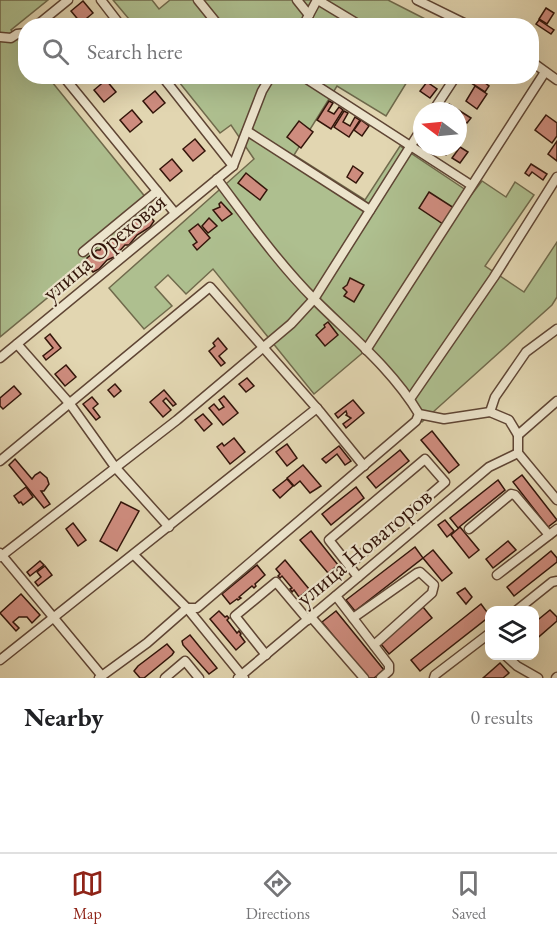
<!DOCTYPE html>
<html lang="en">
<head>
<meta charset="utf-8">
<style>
  :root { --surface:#fff; --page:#f2f2f2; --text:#202124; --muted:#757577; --line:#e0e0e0; --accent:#8f2418 }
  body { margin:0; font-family:"EB Garamond",serif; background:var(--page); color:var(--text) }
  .controls { position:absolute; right:18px; bottom:18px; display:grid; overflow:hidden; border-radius:12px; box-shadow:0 6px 24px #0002 }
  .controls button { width:54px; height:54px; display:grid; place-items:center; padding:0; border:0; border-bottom:2px solid var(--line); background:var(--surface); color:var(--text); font:30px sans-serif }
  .compass { position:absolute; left:413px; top:102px; width:54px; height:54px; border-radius:50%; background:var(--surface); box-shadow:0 6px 24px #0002; rotate:286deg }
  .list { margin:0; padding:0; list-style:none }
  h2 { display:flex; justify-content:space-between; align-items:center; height:78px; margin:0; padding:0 24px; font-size:26px }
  h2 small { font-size:20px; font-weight:400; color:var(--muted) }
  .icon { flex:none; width:33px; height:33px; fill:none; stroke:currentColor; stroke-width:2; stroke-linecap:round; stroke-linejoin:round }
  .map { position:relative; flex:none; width:557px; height:678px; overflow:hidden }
  .search { position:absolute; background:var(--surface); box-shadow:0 6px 24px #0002; left:18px; right:18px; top:18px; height:66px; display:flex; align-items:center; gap:15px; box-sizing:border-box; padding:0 21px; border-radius:24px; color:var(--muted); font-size:22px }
  .sheet { height:174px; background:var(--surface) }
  nav { display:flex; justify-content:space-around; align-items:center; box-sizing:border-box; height:84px; border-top:2px solid var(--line); background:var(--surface); font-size:16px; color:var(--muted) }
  nav a { display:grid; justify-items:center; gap:3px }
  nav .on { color:var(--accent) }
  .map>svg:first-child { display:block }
</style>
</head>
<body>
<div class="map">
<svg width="557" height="678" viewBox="0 0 557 678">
  <rect width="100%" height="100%" fill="#e2d6b1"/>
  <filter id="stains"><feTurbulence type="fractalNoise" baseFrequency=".00333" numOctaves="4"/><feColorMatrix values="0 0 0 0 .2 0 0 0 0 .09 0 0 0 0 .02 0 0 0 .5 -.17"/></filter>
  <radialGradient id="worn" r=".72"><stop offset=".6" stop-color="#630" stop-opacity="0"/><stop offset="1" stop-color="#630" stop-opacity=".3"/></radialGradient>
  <!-- green -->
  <g fill="#aebf8f" stroke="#706a4c" stroke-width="1.5">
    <polygon points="0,0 48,0 11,30 25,49 26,76 48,77 155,209 0,337"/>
    <polygon points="113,0 152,0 159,9 170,0 388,0 435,24 134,25"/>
    <polygon points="175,77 410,77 386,116 337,86 294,155 365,200 400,146 472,194 482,181 506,197 515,182 534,195 485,266 524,292 557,242 557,297 552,305 422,422 366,350 314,394 213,269 186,294 168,275 155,287 172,306 144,329 109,288 254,159 231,125 220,133"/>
  </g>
  <!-- building -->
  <g fill="#ce8c7e" stroke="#33150a" stroke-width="1.5">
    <polygon points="83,1 93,13 81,23 71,11"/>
    <polygon points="546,8 554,13 547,24 539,19"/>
    <polygon points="539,20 554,30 551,34 536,24"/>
    <polygon points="467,76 476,76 489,86 485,92 465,79"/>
    <polygon points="106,80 116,92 104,102 94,90"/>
    <polygon points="427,82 437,89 430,98 420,91"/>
    <polygon points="475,86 487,94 477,109 466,101"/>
    <polygon points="155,91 165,103 153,113 143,101"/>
    <polygon points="329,101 333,103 328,111 334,114 339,107 343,110 331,129 317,120"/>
    <polygon points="449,104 471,118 467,123 458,117 458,111 449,111 446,109"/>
    <polygon points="132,110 142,122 130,132 120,120"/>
    <polygon points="344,111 348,113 343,122 350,126 355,117 360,120 349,137 334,127"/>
    <polygon points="546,115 557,123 557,136 552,143 535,130"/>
    <polygon points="361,120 369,126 362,136 354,130"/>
    <polygon points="299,121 313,132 301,148 287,137"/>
    <polygon points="195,139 205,151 193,161 183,149"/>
    <polygon points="557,141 557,161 548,154"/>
    <polygon points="434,147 444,147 449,151 446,155"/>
    <polygon points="460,147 468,152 460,163 452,158"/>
    <polygon points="172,159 182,171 170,181 160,169"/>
    <polygon points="531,164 547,174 543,180 532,172 529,176 525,173"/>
    <polygon points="353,166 363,173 356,183 347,177"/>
    <polygon points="246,173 267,190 260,200 238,183"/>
    <polygon points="429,192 454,208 443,224 419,208"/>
    <polygon points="221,202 232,214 222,221 213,210 220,207 219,204"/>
    <polygon points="146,212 154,221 150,227 137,235 129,245 125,245 114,257 107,260 99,269 93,272 85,263 87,258 97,250 100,250 102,246 112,238 117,236 117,234 127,225 132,224 131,221 141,213"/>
    <polygon points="209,218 217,226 208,233 202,226"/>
    <polygon points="198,224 210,238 197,250 193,245 197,242 189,231"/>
    <polygon points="350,278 364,285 354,302 344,296 347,292 343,288 347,285"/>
    <polygon points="328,322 338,335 325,346 316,335 325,327 324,325"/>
    <polygon points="50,334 61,348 46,360 43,356 53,348 45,338"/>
    <polygon points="218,338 227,349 219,356 225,363 221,366 209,351 215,346 213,343"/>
    <polygon points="66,365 76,377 65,386 55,374"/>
    <polygon points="247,378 254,386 246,392 239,384"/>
    <polygon points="115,384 121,391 114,397 108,390"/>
    <polygon points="14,386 21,394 3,409 0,406 0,398"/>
    <polygon points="164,390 176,404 173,406 166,398 163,401 171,410 163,417 150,402"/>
    <polygon points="224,396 238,413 223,425 209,408 214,404 219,410 224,407 219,400"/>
    <polygon points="92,397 98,404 93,408 100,417 96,420 83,404"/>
    <polygon points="353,400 364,413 346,428 343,424 351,418 346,415 347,414 346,411 338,418 335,414"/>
    <polygon points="203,414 212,424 204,431 195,420"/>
    <polygon points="432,431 459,465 449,473 421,440"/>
    <polygon points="234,438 245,452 230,464 217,447 222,443 224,446"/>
    <polygon points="287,444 297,458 287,466 276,452"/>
    <polygon points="339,446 351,461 345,465 337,454 326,463 322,459"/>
    <polygon points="400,450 409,461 376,488 367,477"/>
    <polygon points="15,459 32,479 35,475 40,472 47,478 49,484 44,491 41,491 50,504 44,508 9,465"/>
    <polygon points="303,465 321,486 310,493 300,481 294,486 287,478"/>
    <polygon points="522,475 557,520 548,527 513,482"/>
    <polygon points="287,479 293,486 280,498 273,490"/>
    <polygon points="498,480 505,490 458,528 450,518"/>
    <polygon points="26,487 33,497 23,505 21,502 19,503 14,496"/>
    <polygon points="356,487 364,498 331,525 322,514"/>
    <polygon points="121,502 139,511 117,551 100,541"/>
    <polygon points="445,520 454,531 447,537 438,525"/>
    <polygon points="73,523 86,540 78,546 66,529"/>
    <polygon points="460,527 479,550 469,558 451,535"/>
    <polygon points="311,531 338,565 328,573 300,540"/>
    <polygon points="508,541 516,550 493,568 486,559"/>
    <polygon points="415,547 423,558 355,611 346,600"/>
    <polygon points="433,550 452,573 442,581 423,558"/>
    <polygon points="551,551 557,558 557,562 514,596 507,587"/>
    <polygon points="285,560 309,589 299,597 294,590 292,592 290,589 292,588 282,576 280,578 278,576 280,574 276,569"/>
    <polygon points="40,561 44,565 30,576 27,572"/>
    <polygon points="257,565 265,575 255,584 256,586 254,588 252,586 239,597 241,598 238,600 237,599 230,604 222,594"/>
    <polygon points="45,566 52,575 38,586 35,582 41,577 37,572"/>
    <polygon points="465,588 472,597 466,604 457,593"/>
    <polygon points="21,594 40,615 32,623 27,617 19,617 13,622 19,628 16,631 0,613"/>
    <polygon points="481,604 490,616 420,671 411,660"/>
    <polygon points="423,607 432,618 389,654 381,644"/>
    <polygon points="550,610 557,617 557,621 534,641 534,623"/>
    <polygon points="219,611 225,617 227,616 229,618 227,620 237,633 239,631 241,634 240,635 245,642 236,650 210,619"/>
    <polygon points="336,611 384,670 374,678 368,678 322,622"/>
    <polygon points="190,635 217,668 209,674 183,645 182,641"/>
    <polygon points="167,644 174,652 172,655 144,678 140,678 134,671 138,666"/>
    <polygon points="500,663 509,673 503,678 483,678"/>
  </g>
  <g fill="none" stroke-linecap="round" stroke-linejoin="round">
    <defs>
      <g id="minor">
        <polyline points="101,0 121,26"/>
        <polyline points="198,0 219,26"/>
        <polyline points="297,0 309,15"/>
        <polyline points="318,0 361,26"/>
        <polyline points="417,0 470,26"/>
        <polyline points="36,26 68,0"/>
        <polyline points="303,26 317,0"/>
        <polyline points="0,37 11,38 17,34 26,33"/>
        <polyline points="532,62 557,80"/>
        <polyline points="63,76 175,213"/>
        <polyline points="162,76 233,166"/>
        <polyline points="302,76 471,185"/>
        <polyline points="433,111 456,76"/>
        <polyline points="247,131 370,210"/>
        <path d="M217 179C248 220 278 263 315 300 351 336 392 369 419 414L444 419 490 412 509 420 518 435V453L557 500"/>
        <polyline points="83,252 157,191"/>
        <polyline points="17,344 70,404 115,467 169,527"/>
        <polyline points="366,350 545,72"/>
        <polyline points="0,358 233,166 262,91 271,76"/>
        <polyline points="410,399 494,277 557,177"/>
        <polyline points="490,412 495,397 526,352 557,329"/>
        <polyline points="518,435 557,401"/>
        <polyline points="0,461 210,287 321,413 364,466"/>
        <polyline points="469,529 511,494 515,495 549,535"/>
        <polyline points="0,553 102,676"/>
        <polyline points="134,555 187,608 244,678"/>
        <polyline points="0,557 177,420 291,324 314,299 422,128"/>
        <polyline points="349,565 445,482 425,459 329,540 358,577"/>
        <polyline points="497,575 557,529"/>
        <polyline points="336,596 389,665 389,671 381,678"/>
        <polyline points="517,610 552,582 557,581"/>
        <polyline points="311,617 364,678"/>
        <polyline points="353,618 417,573 420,572 434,585 432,593 374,645"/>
        <polyline points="266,655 235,616 276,582 308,620"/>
        <polyline points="506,656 517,666 538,678"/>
        <polyline points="0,660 317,408"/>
        <polyline points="99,678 147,643 187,608 197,608 416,421 419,414"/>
        <polyline points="165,678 185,661 199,678"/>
        <polyline points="238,678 489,467 518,453"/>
        <polyline points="434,678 435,675 490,633"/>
        <polyline points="556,678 557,677"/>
      </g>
    </defs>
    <!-- minor casing -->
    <use href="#minor" stroke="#5f4534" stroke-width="11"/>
    <!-- minor -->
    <use href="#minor" stroke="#ece4cc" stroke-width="8"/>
  </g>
  <g text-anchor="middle" stroke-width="4.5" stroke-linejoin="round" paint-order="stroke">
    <!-- street labels -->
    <g font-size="24" fill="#33150a" stroke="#ece4cc">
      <text transform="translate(104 247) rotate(-40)" y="8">улица Ореховая</text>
      <text transform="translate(364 547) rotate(-40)" y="8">улица Новаторов</text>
    </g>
  </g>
  <rect width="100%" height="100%" filter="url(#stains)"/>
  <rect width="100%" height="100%" fill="url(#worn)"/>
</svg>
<div class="controls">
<button><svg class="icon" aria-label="layers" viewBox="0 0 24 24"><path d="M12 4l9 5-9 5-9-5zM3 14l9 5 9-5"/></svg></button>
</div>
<svg class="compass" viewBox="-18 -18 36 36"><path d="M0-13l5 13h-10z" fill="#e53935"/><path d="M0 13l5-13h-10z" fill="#757577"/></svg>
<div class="search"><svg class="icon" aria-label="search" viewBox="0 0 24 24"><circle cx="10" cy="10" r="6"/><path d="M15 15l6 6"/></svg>Search here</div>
</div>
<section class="sheet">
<h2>Nearby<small>0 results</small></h2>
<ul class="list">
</ul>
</section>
<nav>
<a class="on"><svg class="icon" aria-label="map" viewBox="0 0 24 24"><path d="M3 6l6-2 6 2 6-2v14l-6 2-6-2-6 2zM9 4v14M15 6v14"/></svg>Map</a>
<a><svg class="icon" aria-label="directions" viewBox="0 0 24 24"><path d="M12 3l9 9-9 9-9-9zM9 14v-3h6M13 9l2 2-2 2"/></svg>Directions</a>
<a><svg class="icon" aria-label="saved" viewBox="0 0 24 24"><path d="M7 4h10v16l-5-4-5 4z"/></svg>Saved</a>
</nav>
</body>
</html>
